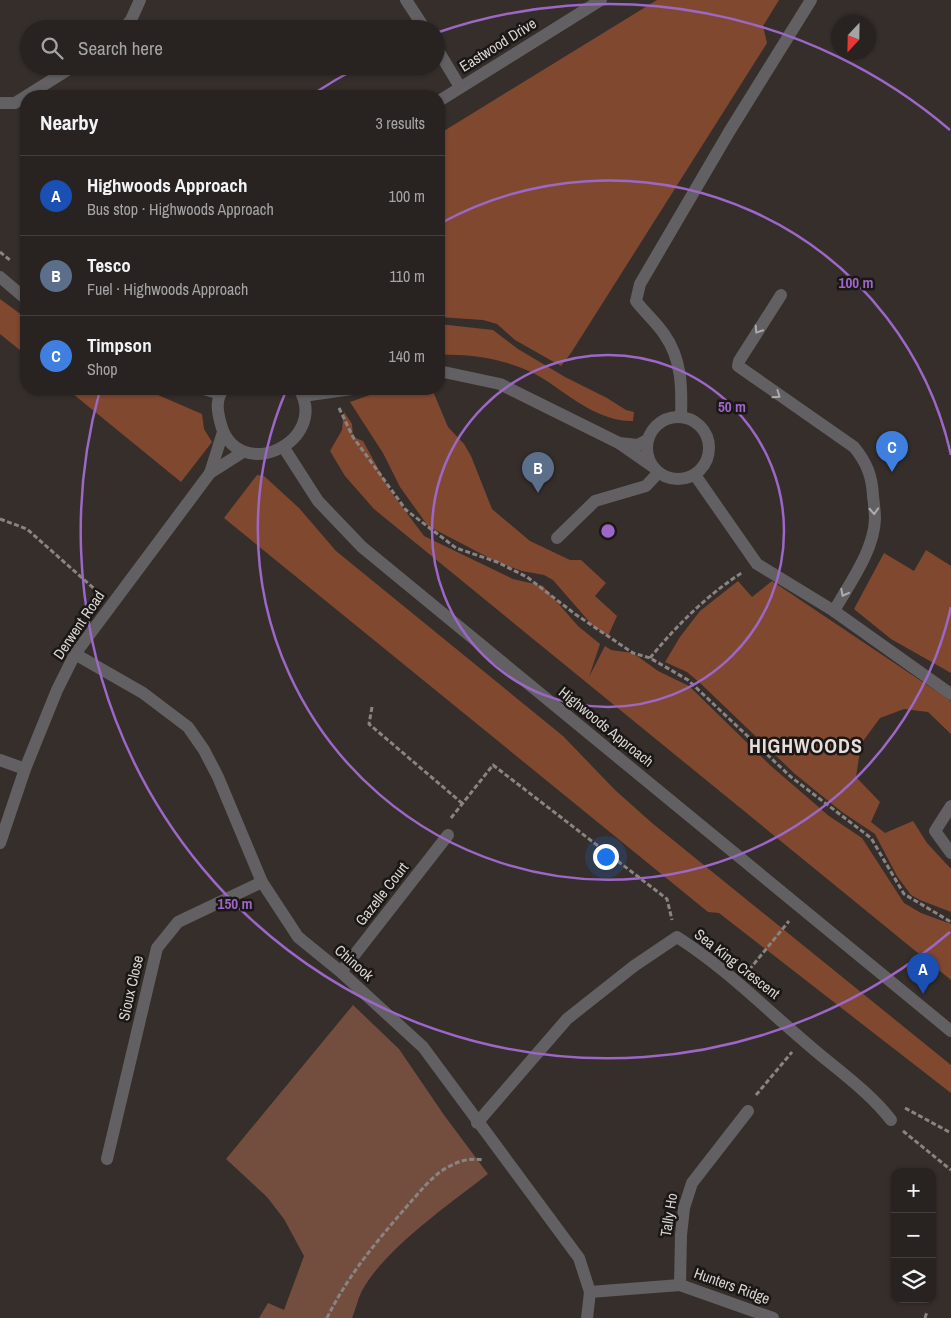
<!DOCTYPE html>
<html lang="en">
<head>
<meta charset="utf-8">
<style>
  :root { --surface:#282220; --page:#302a29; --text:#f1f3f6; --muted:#a5a4a5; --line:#443f3e; --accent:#f8a14a }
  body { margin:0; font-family:"Archivo Narrow",sans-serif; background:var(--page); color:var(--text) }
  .controls { position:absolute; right:15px; bottom:15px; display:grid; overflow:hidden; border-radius:10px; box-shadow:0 1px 4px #0004 }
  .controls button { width:45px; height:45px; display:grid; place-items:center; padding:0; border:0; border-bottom:1px solid var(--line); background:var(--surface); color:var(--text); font:25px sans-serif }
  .compass { position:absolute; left:831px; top:15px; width:45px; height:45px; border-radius:50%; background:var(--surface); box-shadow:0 1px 4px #0004; rotate:202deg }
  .you { position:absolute; left:605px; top:856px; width:18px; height:18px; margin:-12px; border:4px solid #fff; border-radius:50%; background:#1a73e8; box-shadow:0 0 0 8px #1a73e833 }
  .badge { display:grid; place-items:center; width:32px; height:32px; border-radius:50%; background:var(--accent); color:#fff; font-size:16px; font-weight:700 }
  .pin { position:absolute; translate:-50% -41px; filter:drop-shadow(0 1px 2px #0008) }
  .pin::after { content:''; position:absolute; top:26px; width:18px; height:15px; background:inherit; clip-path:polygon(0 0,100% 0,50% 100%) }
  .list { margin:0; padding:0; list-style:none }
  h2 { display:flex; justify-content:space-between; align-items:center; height:65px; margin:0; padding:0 20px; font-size:21px }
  h2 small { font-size:16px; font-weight:400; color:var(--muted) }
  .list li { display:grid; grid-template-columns:32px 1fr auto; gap:15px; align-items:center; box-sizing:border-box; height:80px; padding:0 20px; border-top:1px solid var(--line) }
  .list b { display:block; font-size:19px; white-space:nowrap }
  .list p { margin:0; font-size:16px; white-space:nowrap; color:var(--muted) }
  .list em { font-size:16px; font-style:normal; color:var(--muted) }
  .icon { flex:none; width:28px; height:28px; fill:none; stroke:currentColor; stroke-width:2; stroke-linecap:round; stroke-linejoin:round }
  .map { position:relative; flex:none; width:951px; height:1318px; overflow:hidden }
  .search { position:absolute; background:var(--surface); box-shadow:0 1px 4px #0004; left:20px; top:20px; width:425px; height:55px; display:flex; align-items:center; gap:12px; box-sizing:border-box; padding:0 18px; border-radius:28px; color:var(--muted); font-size:19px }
  .panel { position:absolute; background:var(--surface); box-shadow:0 1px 4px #0004; left:20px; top:90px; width:425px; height:305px; border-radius:20px }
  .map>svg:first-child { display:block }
</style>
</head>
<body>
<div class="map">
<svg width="951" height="1318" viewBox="0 0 951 1318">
  <rect width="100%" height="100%" fill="#352e2b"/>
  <!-- green -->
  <path fill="#734e3f" d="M353 1005 399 1049 444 1115 488 1174C451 1203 386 1248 363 1289 358 1297 356 1309 352 1318H259L268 1303 284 1310 304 1256 284 1219 267 1197 226 1159Z"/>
  <!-- forest -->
  <g fill="#814830">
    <polygon points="657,0 779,0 763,26 767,43 571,353 561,366 515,340 497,324 483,320 439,317 439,134"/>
    <polygon points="0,299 26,318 26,355 0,334"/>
    <path d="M439 324 493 330 518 349 565 377 607 398 626 410 634 412 633 421C601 422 572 398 547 381 516 361 475 353 439 355Z"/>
    <polygon points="67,389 144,389 202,414 204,429 212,442 181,482"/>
    <polygon points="387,389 432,389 448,427 464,444 471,456 492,509 530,541 570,560 581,560 606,583 595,596 617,616 608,636 593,626 553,580 544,575 522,571 497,562 428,526 400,487 383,453 350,402"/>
    <polygon points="344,412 352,424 353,437 363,441 391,492 424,536 513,579 543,586 578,626 600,644 589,677 605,646 611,650 633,653 658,671 689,686 771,766 829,816 862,838 904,903 921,913 951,924 951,980 374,509 345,476 330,451 342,430"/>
    <polygon points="257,475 264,476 299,508 336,551 563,736 615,790 652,823 951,1065 951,1093 719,913 708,912 224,518"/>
    <polygon points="926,550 951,566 951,673 891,639 854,609 884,553 914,571"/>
    <polygon points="738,581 752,597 772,581 951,701 951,734 928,712 904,709 880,718 861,744 856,777 880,802 871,822 885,833 913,821 927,843 951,869 951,912 920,900 911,895 897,876 875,834 842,812 795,774 700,683 687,672 665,662 680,637 700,611"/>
  </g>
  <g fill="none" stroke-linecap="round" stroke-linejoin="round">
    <!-- path -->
    <g stroke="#898381" stroke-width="3" stroke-dasharray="5 2.5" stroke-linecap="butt">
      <polyline points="0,252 11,261"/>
      <polyline points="339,408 353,437 406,510 456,548 497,562 527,577 575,614 633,653 650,658 688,680 791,777 871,838 904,894 951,922"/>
      <polyline points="0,519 27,529 99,593"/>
      <path d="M650 658C677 625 707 595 743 572"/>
      <polyline points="372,707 369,724 463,804"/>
      <polyline points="451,818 493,765 667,899 672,920"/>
      <polyline points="749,970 789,921"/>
      <polyline points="756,1095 792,1052"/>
      <polyline points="905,1108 951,1133"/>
      <polyline points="903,1131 951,1170"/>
      <path d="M327 1318C348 1275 377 1241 408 1205 420 1192 433 1174 450 1166 461 1160 471 1158 483 1160"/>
      <polyline points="925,1318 927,1312"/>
    </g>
    <!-- minor -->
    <g stroke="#626063" stroke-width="12">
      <polyline points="406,0 425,29"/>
      <polyline points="123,29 131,20 140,0"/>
      <polyline points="436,47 460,87"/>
      <polyline points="439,101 601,0"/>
      <polyline points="0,103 15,103 74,66"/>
      <polyline points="0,277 26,299"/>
      <path d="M781 295 739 361 738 366 854 447C867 463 872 476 873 496 874 504 875 512 875 519 874 551 849 584 834 611"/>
      <polyline points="439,371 500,384 619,443"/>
      <polyline points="204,389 220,394"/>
      <path d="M223 389C216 400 217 409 220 421 235 487 331 442 299 389"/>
      <polyline points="303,396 352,389"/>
      <circle cx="678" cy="448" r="31"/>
      <path d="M681 417C682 388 682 359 664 334 656 322 645 313 636 301L640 284 729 132 811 0"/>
      <polyline points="647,440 638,445 619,443 652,466"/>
      <polyline points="284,448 318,501 362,547 951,1031"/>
      <polyline points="210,473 223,432"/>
      <polyline points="695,475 757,564 834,611 951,694"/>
      <polyline points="557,538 595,501 646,486 658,473"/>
      <polyline points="75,654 143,693 188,727 204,750 218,777 262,882 298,937 341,972 423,1047 579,1258 590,1292 587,1318"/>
      <polyline points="0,760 25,769"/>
      <polyline points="951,806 935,831 951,853"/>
      <polyline points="0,843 25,769 57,690 75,654 210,473 243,452"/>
      <polyline points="341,972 448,835"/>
      <path d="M477 1123 567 1019 634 966 677 937C724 967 762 1005 804 1041 833 1067 867 1089 891 1120"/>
      <polyline points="107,1159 157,948 178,922 262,882"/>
      <polyline points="680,1285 681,1235 684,1208 692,1183 748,1111"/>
      <polyline points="590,1292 680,1285 773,1318"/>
    </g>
  </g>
  <!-- one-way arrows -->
  <defs><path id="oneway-chevron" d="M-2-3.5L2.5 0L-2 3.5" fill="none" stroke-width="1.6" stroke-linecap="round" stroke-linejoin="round" transform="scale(1.25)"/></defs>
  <g stroke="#afabab">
    <use href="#oneway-chevron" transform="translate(758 330) rotate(123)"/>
    <use href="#oneway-chevron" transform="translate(777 395) rotate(35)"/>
    <use href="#oneway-chevron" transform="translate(874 511) rotate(87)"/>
    <use href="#oneway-chevron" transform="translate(844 593) rotate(118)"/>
  </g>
  <!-- distance rings -->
  <g fill="none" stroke="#9c67c6" stroke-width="2.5">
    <circle cx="608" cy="531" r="176"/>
    <path d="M951 607A351 351 0 1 1 286 391M441 223A351 351 0 0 1 951 455"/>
    <path d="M950 932A527 527 0 0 1 100 390M313 94A527 527 0 0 1 357 68M436 33A527 527 0 0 1 950 130"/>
  </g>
  <g text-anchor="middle" stroke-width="5" stroke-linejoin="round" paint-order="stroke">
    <!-- street labels -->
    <g font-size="15" fill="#d8d4d2" stroke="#1a1715">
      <text transform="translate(498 45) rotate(-32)" y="5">Eastwood Drive</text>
      <text transform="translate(79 625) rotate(-56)" y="5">Derwent Road</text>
      <text transform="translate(606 727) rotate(39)" y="5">Highwoods Approach</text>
      <text transform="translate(382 894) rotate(-52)" y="5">Gazelle Court</text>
      <text transform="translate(354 963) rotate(41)" y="5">Chinook</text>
      <text transform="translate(737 964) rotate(38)" y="5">Sea King Crescent</text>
      <text transform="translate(131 988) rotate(-77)" y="5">Sioux Close</text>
      <text transform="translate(669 1215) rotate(-81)" y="5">Tally Ho</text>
      <text transform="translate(732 1286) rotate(20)" y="5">Hunters Ridge</text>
    </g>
    <!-- district labels -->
    <g font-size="20" font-weight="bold" letter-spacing="1" fill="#e7ddd9" stroke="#1a1715">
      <text x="806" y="753">HIGHWOODS</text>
    </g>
  </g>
  <circle cx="608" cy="531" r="8" fill="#9c67c6" stroke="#1a1715" stroke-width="2.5"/>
  <g font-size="15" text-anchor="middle" font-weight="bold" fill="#9c67c6" stroke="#1a1715" stroke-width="5" stroke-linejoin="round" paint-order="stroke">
    <text x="856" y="288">100 m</text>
    <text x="732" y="412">50 m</text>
    <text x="235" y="909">150 m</text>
  </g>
</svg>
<div class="controls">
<button>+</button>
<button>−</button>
<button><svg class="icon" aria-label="layers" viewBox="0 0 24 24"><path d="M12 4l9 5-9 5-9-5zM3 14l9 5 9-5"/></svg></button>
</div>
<svg class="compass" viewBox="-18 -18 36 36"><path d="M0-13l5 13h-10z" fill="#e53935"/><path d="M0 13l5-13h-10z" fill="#a5a4a5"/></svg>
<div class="you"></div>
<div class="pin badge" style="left:923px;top:994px;background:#1a4fb4">A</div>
<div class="pin badge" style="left:538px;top:493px;background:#5c6f8a">B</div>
<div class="pin badge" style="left:892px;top:472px;background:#3f7fe0">C</div>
<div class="search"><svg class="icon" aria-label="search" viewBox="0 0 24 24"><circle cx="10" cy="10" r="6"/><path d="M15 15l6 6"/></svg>Search here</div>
<section class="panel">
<h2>Nearby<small>3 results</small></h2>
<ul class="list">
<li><span class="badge" style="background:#1a4fb4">A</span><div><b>Highwoods Approach</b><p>Bus stop · Highwoods Approach</p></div><em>100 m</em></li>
<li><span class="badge" style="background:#5c6f8a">B</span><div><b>Tesco</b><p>Fuel · Highwoods Approach</p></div><em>110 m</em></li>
<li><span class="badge" style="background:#3f7fe0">C</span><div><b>Timpson</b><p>Shop</p></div><em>140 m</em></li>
</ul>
</section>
</div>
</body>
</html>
